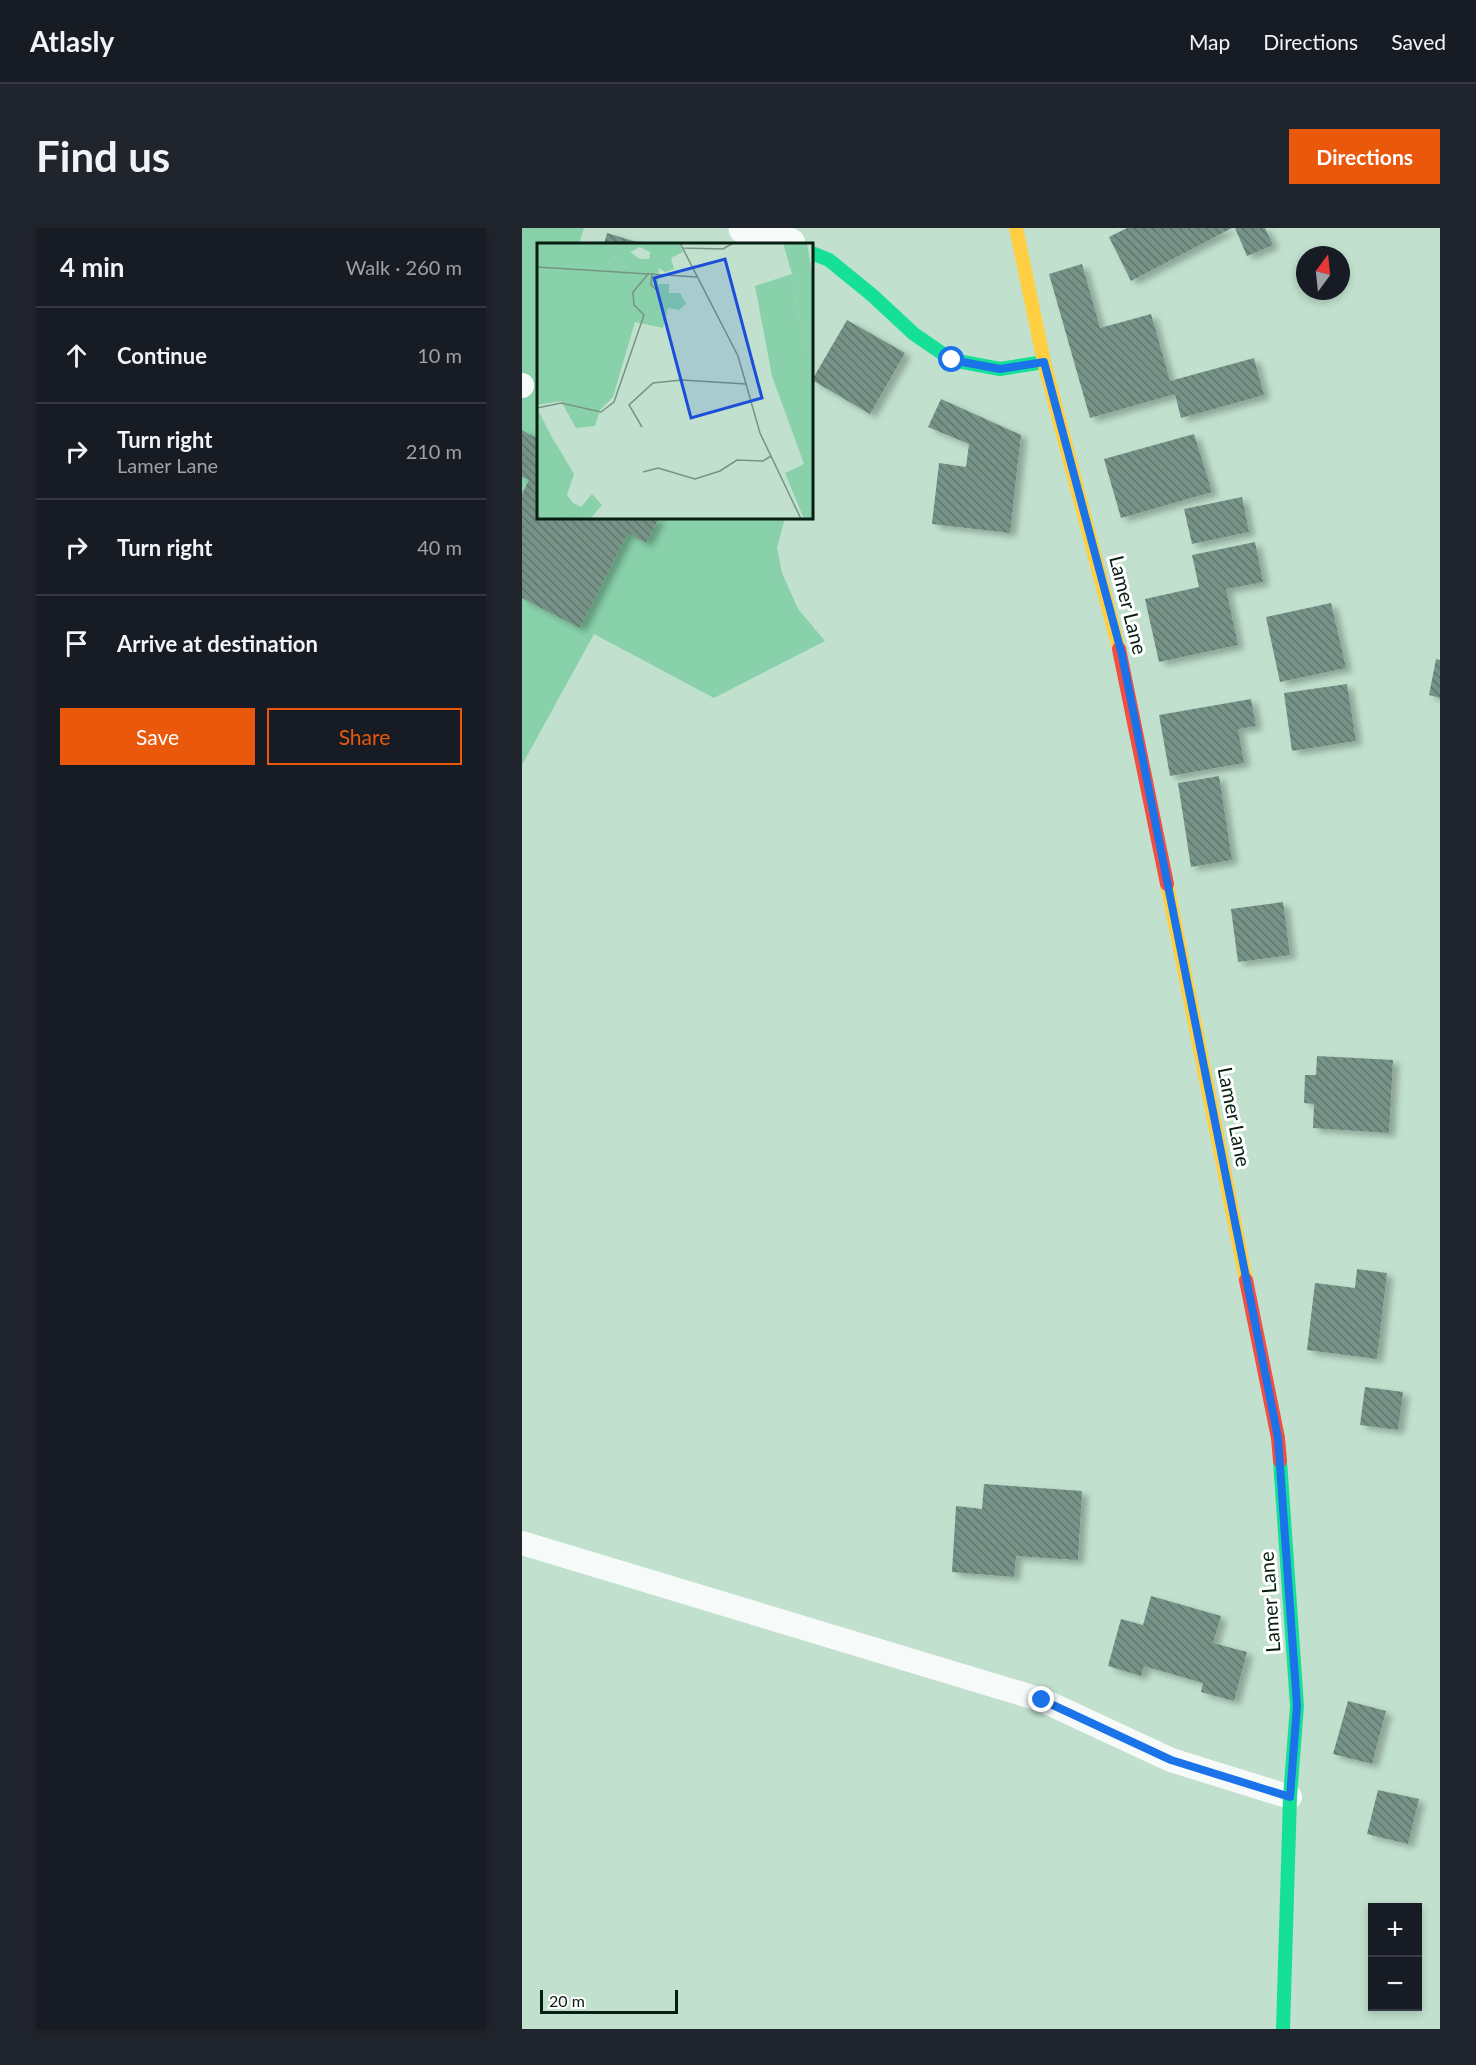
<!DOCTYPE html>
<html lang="en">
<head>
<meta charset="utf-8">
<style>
  :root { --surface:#171b24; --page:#20242c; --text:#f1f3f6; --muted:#9ea1a6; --line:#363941; --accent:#ea580c }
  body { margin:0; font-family:Lato,sans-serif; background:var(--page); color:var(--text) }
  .controls { position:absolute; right:18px; bottom:18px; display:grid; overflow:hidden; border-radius:0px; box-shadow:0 3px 9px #0003 }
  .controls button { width:54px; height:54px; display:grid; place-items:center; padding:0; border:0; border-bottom:2px solid var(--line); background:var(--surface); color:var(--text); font:30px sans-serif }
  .compass { position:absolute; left:774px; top:18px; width:54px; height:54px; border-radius:50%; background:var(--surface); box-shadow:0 3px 9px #0003; rotate:15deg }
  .scale { position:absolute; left:18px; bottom:15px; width:138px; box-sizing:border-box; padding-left:6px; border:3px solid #071e12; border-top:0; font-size:16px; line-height:21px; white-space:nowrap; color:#071e12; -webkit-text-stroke:4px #fff; paint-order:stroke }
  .stop { position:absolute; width:18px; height:18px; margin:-14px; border:4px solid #1a73e8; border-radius:50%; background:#fff }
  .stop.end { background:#1a73e8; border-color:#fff; box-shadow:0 2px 6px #0008 }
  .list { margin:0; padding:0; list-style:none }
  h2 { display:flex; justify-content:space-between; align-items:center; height:78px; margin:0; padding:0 24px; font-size:26px }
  h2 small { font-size:20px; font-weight:400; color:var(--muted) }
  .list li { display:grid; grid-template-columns:39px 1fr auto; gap:18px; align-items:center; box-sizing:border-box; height:96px; padding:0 24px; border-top:2px solid var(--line) }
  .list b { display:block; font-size:22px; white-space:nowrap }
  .list p { margin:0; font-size:20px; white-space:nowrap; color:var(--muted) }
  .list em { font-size:20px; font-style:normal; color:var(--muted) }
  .actions { display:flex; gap:12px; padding:18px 24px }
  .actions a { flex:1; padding:14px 0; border:2px solid var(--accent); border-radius:0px; text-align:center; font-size:21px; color:var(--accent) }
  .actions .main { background:var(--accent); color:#fff }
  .icon { flex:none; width:33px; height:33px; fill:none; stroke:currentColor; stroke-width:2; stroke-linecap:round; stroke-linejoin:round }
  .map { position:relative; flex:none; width:918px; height:1801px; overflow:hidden; border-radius:0px }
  header { display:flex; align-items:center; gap:36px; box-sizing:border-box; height:84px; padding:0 30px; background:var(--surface); border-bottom:2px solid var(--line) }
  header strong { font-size:28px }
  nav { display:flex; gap:33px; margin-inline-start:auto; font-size:21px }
  .intro { display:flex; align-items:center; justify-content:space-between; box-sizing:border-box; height:144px; padding:0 36px }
  h1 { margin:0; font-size:42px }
  .button { padding:15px 27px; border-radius:0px; background:var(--accent); color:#fff; font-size:21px; font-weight:700 }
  main { display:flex; gap:36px; padding:0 36px }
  aside { flex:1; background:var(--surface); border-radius:0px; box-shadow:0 3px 9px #0003 }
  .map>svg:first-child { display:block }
</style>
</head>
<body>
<header>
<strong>Atlasly</strong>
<nav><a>Map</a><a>Directions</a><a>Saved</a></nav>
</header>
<div class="intro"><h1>Find us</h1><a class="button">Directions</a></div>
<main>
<aside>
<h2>4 min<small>Walk · 260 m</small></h2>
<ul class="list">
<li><svg class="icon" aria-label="ahead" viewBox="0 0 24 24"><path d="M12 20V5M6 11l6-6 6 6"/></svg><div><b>Continue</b></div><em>10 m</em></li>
<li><svg class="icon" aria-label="right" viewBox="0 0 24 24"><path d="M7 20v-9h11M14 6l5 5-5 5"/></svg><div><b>Turn right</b><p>Lamer Lane</p></div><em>210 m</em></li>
<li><svg class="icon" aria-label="right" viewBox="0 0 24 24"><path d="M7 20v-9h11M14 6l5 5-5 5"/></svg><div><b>Turn right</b></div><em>40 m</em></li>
<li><svg class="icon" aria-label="arrive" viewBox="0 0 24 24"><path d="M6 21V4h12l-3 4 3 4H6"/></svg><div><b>Arrive at destination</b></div></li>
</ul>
<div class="actions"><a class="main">Save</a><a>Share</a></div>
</aside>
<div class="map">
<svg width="918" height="1801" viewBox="0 0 918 1801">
  <defs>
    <pattern id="building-back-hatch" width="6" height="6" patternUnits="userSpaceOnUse" patternTransform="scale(1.5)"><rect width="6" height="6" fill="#779388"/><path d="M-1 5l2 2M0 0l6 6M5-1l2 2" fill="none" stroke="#60776e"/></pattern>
    <filter id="shadow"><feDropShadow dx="6" dy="4" stdDeviation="3" flood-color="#0004"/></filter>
  </defs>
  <rect width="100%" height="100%" fill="#c1e1ce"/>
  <!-- grass -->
  <polygon fill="#88d1aa" points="0,0 62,0 57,16 16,16 16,290 263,290 255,319 260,345 276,381 303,413 192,470 72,406 0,537"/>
  <!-- building -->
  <g fill="url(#building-back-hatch)" filter="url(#shadow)">
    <polygon points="605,0 710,0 609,53 587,9"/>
    <polygon points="713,0 743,0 751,17 725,28"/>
    <polygon points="85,5 121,16 82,16"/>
    <polygon points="560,36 578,100 629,86 648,153 732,130 742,167 659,190 653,166 568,190 527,46"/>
    <polygon points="325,92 383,125 348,186 290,152"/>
    <polygon points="419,171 499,207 488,305 410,296 417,235 444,239 447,216 406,199"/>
    <polygon points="0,202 16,211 16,290 137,290 124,315 106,305 58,400 0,370 0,266 7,252 0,249"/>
    <polygon points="672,206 690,264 599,290 582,231"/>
    <polygon points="720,269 727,304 670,316 662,281"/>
    <polygon points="733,314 741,354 704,361 716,417 637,434 623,371 677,359 670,327"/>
    <polygon points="809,375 824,440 758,454 744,389"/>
    <polygon points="914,431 918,432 918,470 907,467"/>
    <polygon points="825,456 834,513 770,523 762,465"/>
    <polygon points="729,471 734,498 716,501 722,535 648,548 637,487"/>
    <polygon points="697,548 710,632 669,639 656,555"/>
    <polygon points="761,674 768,727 716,734 709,681"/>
    <polygon points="795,828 871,832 867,905 791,900 792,876 782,875 783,847 794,847"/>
    <polygon points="835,1041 865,1045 855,1131 785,1122 793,1055 833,1060"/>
    <polygon points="843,1159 881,1164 876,1202 838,1197"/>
    <polygon points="462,1256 560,1263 556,1332 494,1328 492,1349 430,1344 434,1278 460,1281"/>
    <polygon points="629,1368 699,1388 691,1415 725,1424 712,1473 679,1464 681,1455 622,1438 619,1448 586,1438 599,1391 621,1397"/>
    <polygon points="826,1473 864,1483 850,1536 811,1526"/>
    <polygon points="856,1562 897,1571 886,1616 845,1606"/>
  </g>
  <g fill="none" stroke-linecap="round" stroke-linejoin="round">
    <!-- lane -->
    <g stroke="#f6faf8" stroke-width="24">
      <polyline points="0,157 0,158"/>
      <polyline points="0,1315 520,1472 649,1532 768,1569"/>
    </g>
    <!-- street -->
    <polyline stroke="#f6faf8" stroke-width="33" points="223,0 267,16"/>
    <!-- fast -->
    <g stroke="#16e098" stroke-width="14">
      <polyline points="290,25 307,32 350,67 392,106 430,132 478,141 522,134"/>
      <polyline points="758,1233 775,1478 768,1569 761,1801"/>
    </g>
    <!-- slow -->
    <g stroke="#ffcf43" stroke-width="14">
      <polyline points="494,0 522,134 597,421"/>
      <polyline points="645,656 724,1052"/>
    </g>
    <!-- jam -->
    <g stroke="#f24e42" stroke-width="14">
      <polyline points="597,421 645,656"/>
      <polyline points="724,1052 756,1210 758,1233"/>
    </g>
  </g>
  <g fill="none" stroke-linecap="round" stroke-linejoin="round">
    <!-- route -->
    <polyline stroke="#1a73e8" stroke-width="8" points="430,132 478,141 522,134 600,427 756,1210 775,1478 768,1569 649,1532 520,1472"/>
  </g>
  <g text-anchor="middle" stroke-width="6" stroke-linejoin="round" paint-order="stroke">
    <!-- street labels -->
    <g font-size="20" fill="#071e12" stroke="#fff">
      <text transform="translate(606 377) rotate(76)" y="7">Lamer Lane</text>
      <text transform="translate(712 889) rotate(79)" y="7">Lamer Lane</text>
      <text transform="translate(748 1374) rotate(-94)" y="7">Lamer Lane</text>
    </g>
  </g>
  <!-- overview -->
  <g transform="translate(15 15)">
    <rect width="276" height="276" fill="#c1e1ce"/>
    <path d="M0 0H75L79 16H122L121 41H132V50H143L149 61 142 67 131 65 126 85 98 79 76 154 63 167 58 183 39 185 24 158 0 162ZM255 31 266 97 276 115V276H267L248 230 267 221 235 133 218 43ZM0 165 34 232 23 242 39 276H0Z" fill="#88d1aa"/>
    <path d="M0 0 10 5 16 16 13 20 6 18ZM27 0H46L48 5 58 3 60 18 53 21 47 18ZM72 0H142L146 9 134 15 137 26 128 29 112 19 113 9 103 4 93 9 103 16 101 21 82 20ZM246 0H270L276 36V115L266 97 255 31ZM1 70 15 82 18 97 31 119 25 131 0 116ZM18 199 37 231 30 252 36 260 44 264 55 251 65 262 53 276 32 275 21 246 24 229 16 207Z" fill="#88d1aa"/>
    <path fill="none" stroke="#779383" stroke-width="1.5" d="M143 0 201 113 223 190 264 276M145 5 186 6 196 0M0 24 160 34M115 30 114 42 120 47M0 165 24 160 64 169 77 159 107 72 97 62 96 49 112 30M105 184 92 162 116 140 145 137 209 141M106 229 121 225 158 236 183 228 200 217 226 218 234 213"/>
    <path fill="#1d4ed8" fill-opacity="0.15" stroke="#1d4ed8" stroke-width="3" d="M188 16 225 155 154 175 117 35Z"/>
    <rect width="276" height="276" fill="none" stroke="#071e12" stroke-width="3"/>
  </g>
</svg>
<div class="controls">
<button>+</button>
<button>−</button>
</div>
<svg class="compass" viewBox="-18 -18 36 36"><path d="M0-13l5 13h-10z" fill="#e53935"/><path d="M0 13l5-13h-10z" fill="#9ea1a6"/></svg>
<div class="scale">20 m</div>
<div class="stop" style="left:430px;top:132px"></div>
<div class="stop end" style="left:520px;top:1472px"></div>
</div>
</main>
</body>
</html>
